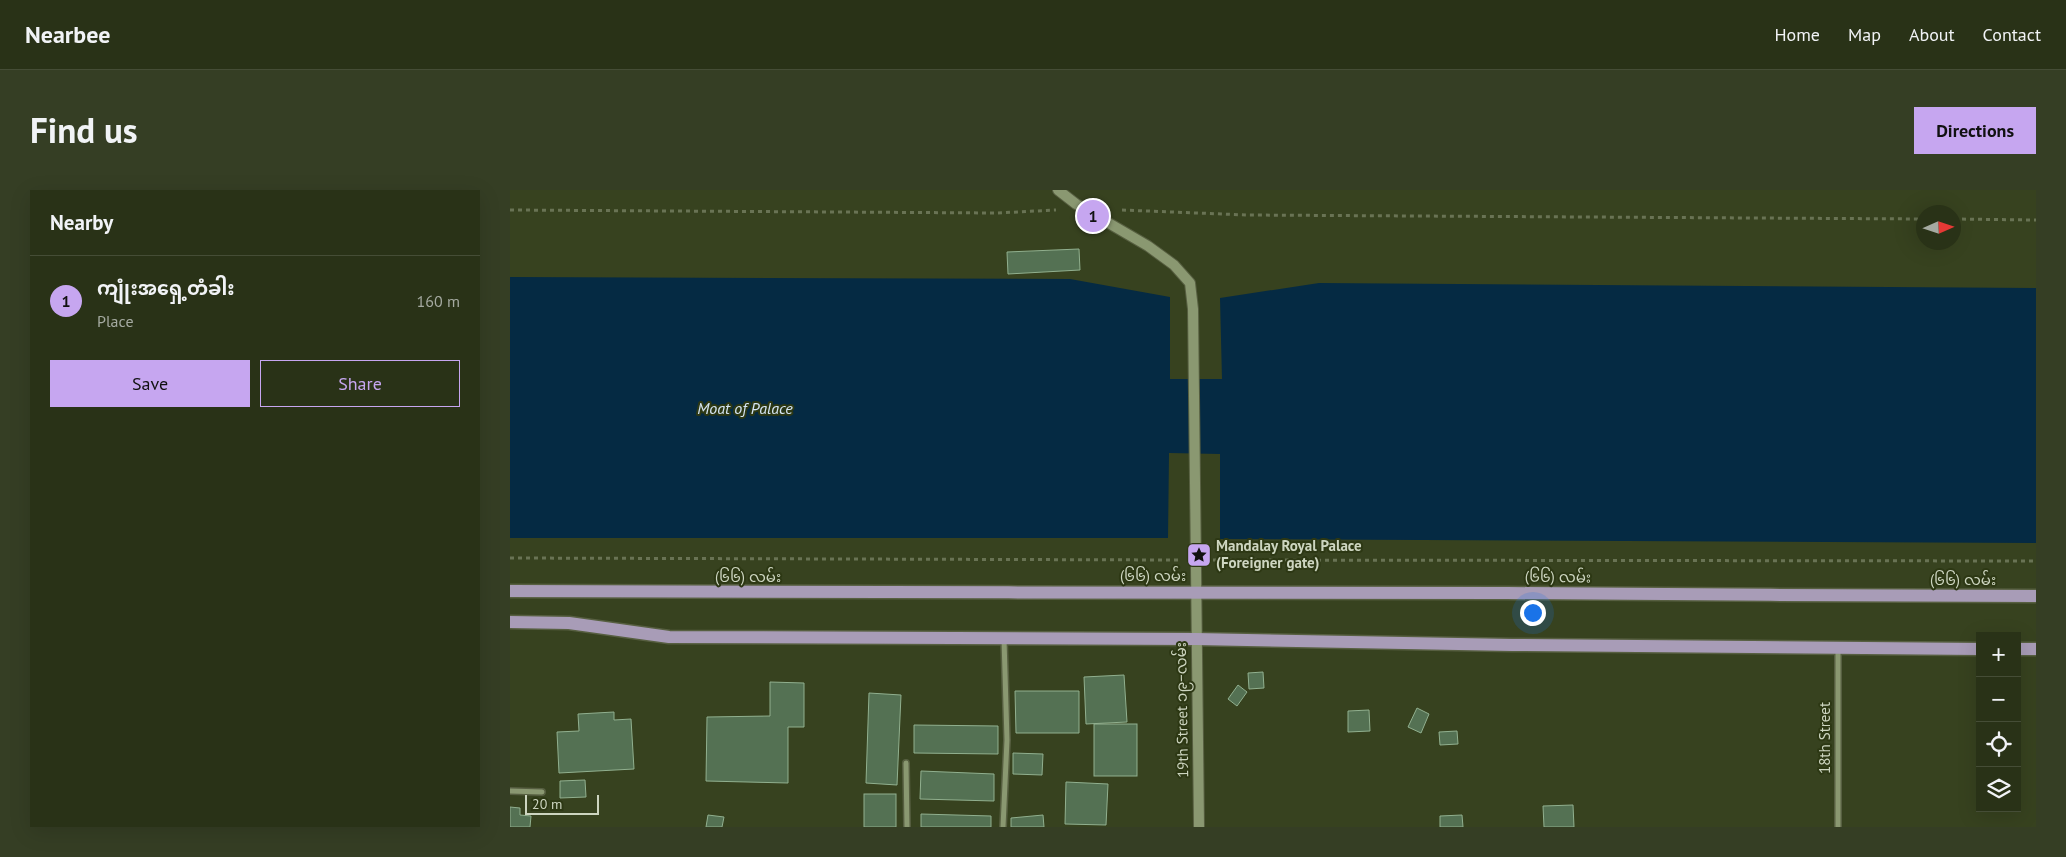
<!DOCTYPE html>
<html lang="en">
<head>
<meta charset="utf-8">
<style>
  :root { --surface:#293217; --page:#353e24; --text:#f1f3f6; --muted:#a5aaa1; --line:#454d36; --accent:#c6a6f0 }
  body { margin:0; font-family:"PT Sans","Noto Sans Myanmar",sans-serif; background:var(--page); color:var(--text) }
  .controls { position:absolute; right:15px; bottom:15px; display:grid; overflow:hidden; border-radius:0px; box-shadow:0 5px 20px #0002 }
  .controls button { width:45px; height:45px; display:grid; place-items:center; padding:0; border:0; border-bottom:1px solid var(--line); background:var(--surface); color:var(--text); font:25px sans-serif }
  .compass { position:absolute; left:1406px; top:15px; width:45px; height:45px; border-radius:50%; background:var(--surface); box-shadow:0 5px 20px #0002; rotate:87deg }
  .scale { position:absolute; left:15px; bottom:12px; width:74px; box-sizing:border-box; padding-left:5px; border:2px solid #cdd5c0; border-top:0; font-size:14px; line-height:18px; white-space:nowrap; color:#cdd5c0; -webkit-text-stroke:4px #2d3814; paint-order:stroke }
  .you { position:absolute; left:1022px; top:422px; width:18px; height:18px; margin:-12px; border:4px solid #fff; border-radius:50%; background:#1a73e8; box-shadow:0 0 0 8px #1a73e833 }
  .badge { display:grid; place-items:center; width:32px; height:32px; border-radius:50%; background:var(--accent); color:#111; font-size:16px; font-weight:700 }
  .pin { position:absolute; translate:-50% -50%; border:2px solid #fff; box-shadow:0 1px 5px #0006 }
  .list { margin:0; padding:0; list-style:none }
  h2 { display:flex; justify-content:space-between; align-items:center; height:65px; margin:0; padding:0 20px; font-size:21px }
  h2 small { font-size:16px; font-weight:400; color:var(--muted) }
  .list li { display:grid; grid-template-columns:32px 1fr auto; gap:15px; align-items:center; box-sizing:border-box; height:90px; padding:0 20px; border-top:1px solid var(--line) }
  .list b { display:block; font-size:19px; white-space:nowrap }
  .list p { margin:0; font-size:16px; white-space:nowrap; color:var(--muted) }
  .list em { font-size:16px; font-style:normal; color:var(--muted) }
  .actions { display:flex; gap:10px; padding:15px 20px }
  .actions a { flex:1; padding:11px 0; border:1px solid var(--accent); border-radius:0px; text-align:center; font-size:18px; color:var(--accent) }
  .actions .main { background:var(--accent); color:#111 }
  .icon { flex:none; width:28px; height:28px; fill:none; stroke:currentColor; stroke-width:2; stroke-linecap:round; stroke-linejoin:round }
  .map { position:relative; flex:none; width:1526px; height:637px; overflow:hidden; border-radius:0px }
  header { display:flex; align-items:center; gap:30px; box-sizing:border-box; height:70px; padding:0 25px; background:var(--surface); border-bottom:1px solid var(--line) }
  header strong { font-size:24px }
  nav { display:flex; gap:28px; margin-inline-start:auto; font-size:18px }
  .intro { display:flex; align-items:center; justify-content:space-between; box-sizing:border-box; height:120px; padding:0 30px }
  h1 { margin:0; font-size:35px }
  .button { padding:12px 22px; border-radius:0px; background:var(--accent); color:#111; font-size:18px; font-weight:700 }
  main { display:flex; gap:30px; padding:0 30px }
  aside { flex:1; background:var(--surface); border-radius:0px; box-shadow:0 5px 20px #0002 }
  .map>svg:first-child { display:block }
</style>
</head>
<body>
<header>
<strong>Nearbee</strong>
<nav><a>Home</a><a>Map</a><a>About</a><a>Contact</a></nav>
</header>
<div class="intro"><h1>Find us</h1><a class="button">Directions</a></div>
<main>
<aside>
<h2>Nearby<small></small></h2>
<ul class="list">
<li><span class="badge">1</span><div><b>ကျုံးအရှေ့တံခါး</b><p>Place</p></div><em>160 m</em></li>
</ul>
<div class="actions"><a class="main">Save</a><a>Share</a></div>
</aside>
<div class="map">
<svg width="1526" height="637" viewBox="0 0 1526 637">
  <rect width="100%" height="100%" fill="#37421f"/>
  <!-- water -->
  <polygon fill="#052a43" points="0,87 560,89 660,107 660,189 712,189 710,108 809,93 1526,98 1526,353 710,349 710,264 659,263 658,348 0,348"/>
  <!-- building -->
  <g fill="#547153" stroke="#91b08f">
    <polygon points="569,59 570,80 498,84 497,62"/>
    <polygon points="753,482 754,498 739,499 738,483"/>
    <polygon points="614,485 617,532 576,534 574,487"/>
    <polygon points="260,492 294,493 294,537 278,537 278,593 196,591 197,527 260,526"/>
    <polygon points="728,495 737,502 727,516 718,509"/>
    <polygon points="505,501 569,501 569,543 506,543"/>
    <polygon points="359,503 391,505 387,595 356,593"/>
    <polygon points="907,518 919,524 911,543 898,537"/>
    <polygon points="859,520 860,541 838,542 838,521"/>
    <polygon points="104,522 104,530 121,529 124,579 49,583 47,542 69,541 68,524"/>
    <rect x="584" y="534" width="43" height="52"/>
    <polygon points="404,535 488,536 488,564 404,563"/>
    <polygon points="947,541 948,554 930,555 929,542"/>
    <polygon points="503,563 533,564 532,585 503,584"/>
    <polygon points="411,581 484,584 484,611 410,609"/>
    <polygon points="75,590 76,607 50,608 50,591"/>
    <polygon points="556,592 598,594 596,635 555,634"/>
    <rect x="354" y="604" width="32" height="33"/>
    <polygon points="1063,615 1064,637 1034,637 1033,616"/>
    <polygon points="0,617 10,618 10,625 21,626 20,637 0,637"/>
    <polygon points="411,624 481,626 481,637 411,637"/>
    <polygon points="198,625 214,627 212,637 196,637"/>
    <polygon points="533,625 534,637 501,637 501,628"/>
    <polygon points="952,625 953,637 930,637 930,626"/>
  </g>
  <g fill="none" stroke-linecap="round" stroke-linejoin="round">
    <defs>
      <g id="street">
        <polyline points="1328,459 1328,637"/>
        <polyline points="396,573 397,637"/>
        <polyline points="0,601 32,602"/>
        <polyline points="493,637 497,550 494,449"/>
      </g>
      <polyline id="secondary" points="548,0 566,14 638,56 664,75 680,93 683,119 689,637"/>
      <g id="primary">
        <path d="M0 401C332 404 665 401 997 403 1173 404 1350 406 1526 406"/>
        <polyline points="0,432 59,433 159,447 686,449 1002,455 1470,459"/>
        <polyline points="1507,459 1526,459"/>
      </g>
    </defs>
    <!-- street casing -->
    <use href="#street" stroke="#575f41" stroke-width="8"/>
    <!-- secondary casing -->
    <use href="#secondary" stroke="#575f41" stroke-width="12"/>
    <!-- primary casing -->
    <use href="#primary" stroke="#575f41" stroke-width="15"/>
    <!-- path -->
    <g stroke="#697354" stroke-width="3" stroke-dasharray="4 4" stroke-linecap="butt">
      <polyline points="0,20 487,23 546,20"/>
      <polyline points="612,20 737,25 1414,29"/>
      <polyline points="1444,29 1526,30"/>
      <polyline points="0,368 669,370"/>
      <polyline points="703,370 1526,371"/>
    </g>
    <!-- street -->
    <use href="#street" stroke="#8a9871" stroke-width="5"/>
    <!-- secondary -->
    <use href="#secondary" stroke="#8a9871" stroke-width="10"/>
    <!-- primary -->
    <use href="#primary" stroke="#a89cb7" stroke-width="12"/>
  </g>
  <!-- icons -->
  <defs>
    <symbol id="sight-square" viewBox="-11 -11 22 22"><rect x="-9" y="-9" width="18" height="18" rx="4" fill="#c6a6f0" stroke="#2d3814"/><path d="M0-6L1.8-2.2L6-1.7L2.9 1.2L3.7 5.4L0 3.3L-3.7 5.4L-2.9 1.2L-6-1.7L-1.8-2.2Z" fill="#111"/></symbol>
  </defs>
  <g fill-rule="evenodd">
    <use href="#sight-square" x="675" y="351" width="28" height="28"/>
  </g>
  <g text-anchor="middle" stroke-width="4" stroke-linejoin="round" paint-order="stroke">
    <!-- poi labels -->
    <g font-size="15" font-weight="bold" fill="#cdd5c0" stroke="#2d3814" text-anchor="start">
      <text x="706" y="361">Mandalay Royal Palace<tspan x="706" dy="17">(Foreigner gate)</tspan></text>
    </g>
    <!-- street labels -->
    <g font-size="15" fill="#cdd5c0" stroke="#2d3814">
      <text x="643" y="391">(၆၆) လမ်း</text>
      <text x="238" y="392">(၆၆) လမ်း</text>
      <text transform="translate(1048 387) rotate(1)" y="5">(၆၆) လမ်း</text>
      <text x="1453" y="395">(၆၆) လမ်း</text>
      <text transform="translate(672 520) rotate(-91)" y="5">19th Street ၁၉−လမ်း</text>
      <text transform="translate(1315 548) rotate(-90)" y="5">18th Street</text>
    </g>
    <!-- water labels -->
    <g font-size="16" font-style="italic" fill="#d5e5f4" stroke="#2d3814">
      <text x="235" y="224">Moat of Palace</text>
    </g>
  </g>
</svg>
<div class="controls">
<button>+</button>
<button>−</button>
<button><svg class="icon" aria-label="locate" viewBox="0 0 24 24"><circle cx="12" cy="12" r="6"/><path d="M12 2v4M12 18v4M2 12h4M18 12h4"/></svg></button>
<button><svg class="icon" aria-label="layers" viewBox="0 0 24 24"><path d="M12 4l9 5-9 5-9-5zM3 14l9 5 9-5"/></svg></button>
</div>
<svg class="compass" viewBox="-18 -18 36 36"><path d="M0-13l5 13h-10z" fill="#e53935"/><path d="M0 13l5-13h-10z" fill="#a5aaa1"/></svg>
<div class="scale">20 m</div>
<div class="you"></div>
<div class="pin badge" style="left:583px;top:26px">1</div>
</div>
</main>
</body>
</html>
